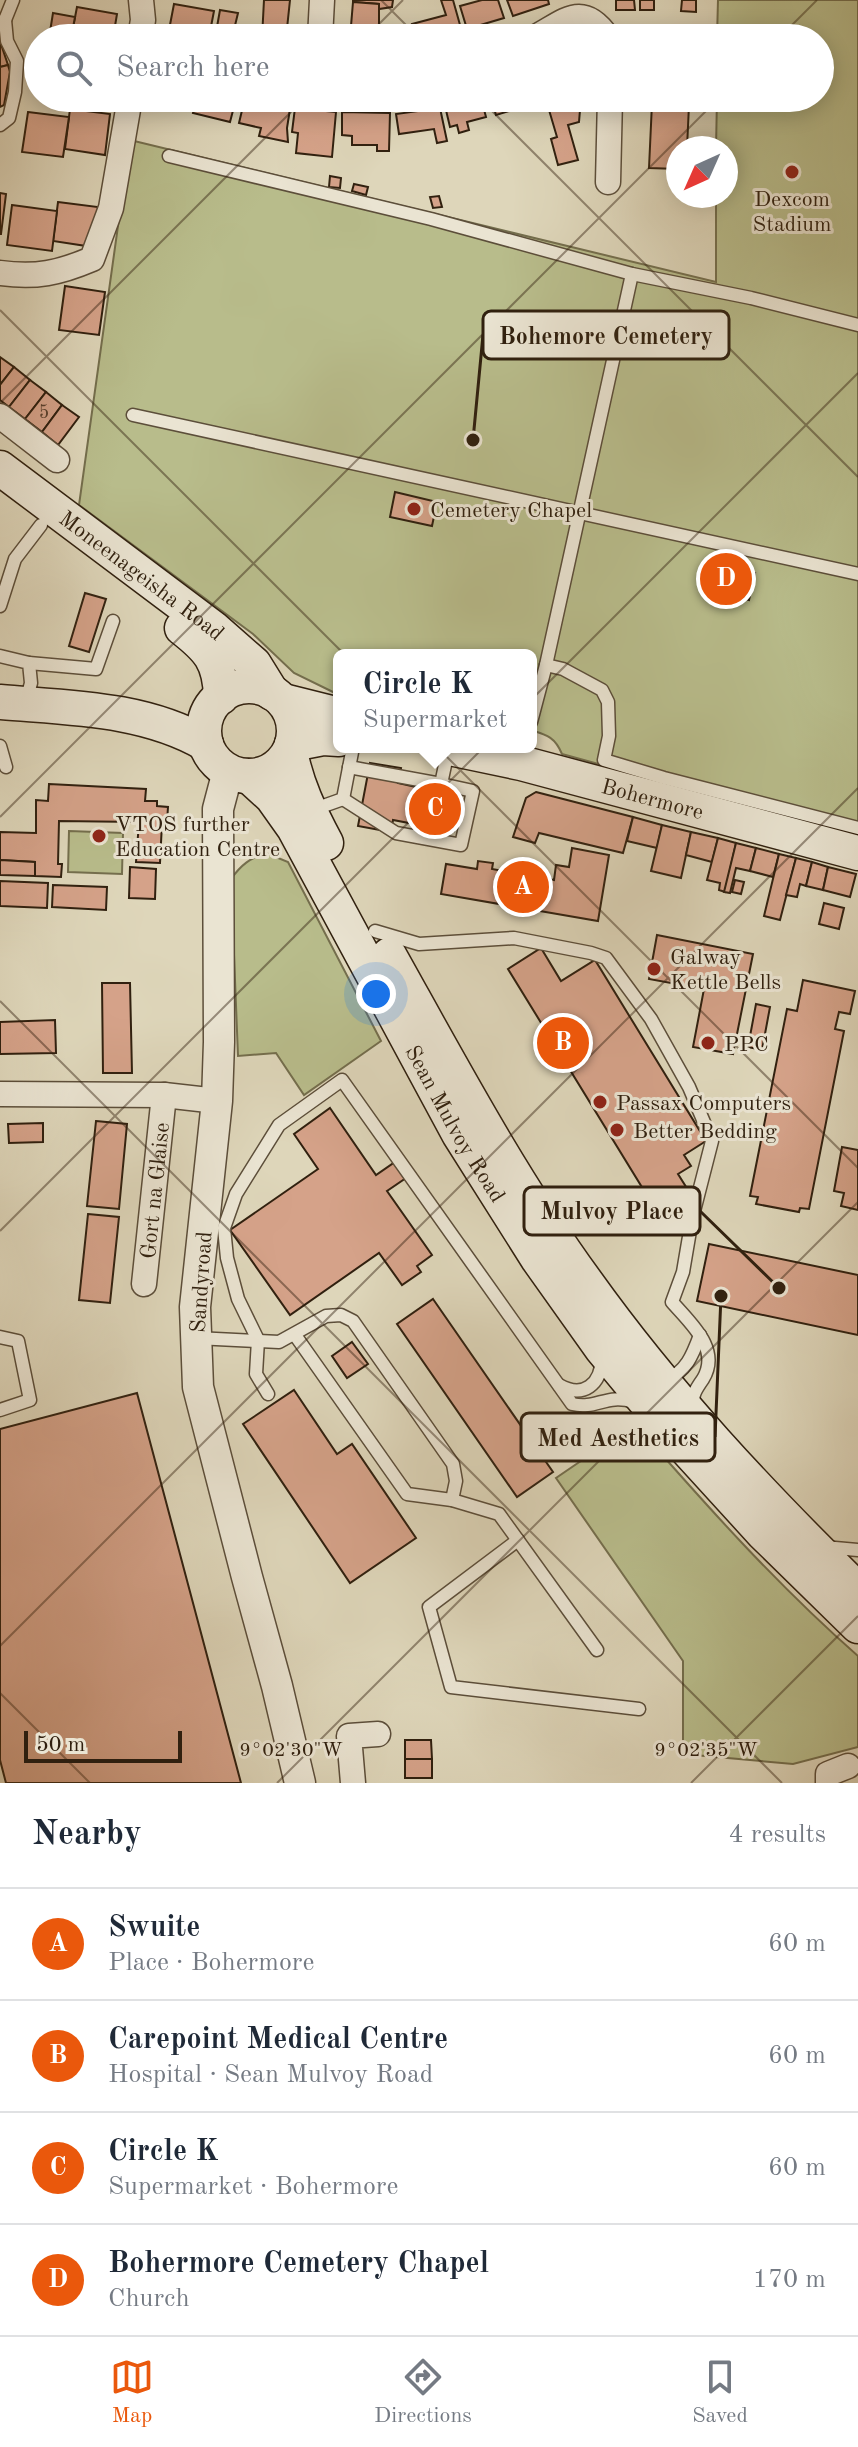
<!DOCTYPE html>
<html lang="en">
<head>
<meta charset="utf-8">
<style>
  :root { --surface:#fff; --page:#f6f6f7; --text:#1f2937; --muted:#747a83; --line:#e0e1e3; --accent:#ea580c }
  body { margin:0; font-family:"Old Standard TT",serif; background:var(--page); color:var(--text) }
  .compass { position:absolute; left:666px; top:136px; width:72px; height:72px; border-radius:50%; background:var(--surface); box-shadow:0 4px 20px #0003; rotate:225deg }
  .scale { position:absolute; left:24px; bottom:20px; width:158px; box-sizing:border-box; padding-left:8px; border:4px solid #30200f; border-top:0; font-size:22px; line-height:28px; white-space:nowrap; color:#30200f; -webkit-text-stroke:6px #eae4d2; paint-order:stroke }
  .you { position:absolute; left:376px; top:994px; width:28px; height:28px; margin:-20px; border:6px solid #fff; border-radius:50%; background:#1a73e8; box-shadow:0 0 0 12px #1a73e833 }
  .badge { display:grid; place-items:center; width:52px; height:52px; border-radius:50%; background:var(--accent); color:#fff; font-size:26px; font-weight:700 }
  .pin { position:absolute; translate:-50% -50%; border:4px solid #fff; box-shadow:0 2px 8px #0006 }
  .popup { position:absolute; left:333px; top:649px; width:204px; height:104px; box-sizing:border-box; display:grid; place-content:center; border-radius:12px; background:var(--surface); filter:drop-shadow(0 2px 6px #0005); font-size:26px; white-space:nowrap; color:var(--muted) }
  .popup b { font-size:30px; color:var(--text) }
  .popup::after { content:''; position:absolute; left:50%; top:100%; margin-left:-16px; border:16px solid transparent; border-top-color:var(--surface) }
  .list { margin:0; padding:0; list-style:none }
  h2 { display:flex; justify-content:space-between; align-items:center; height:104px; margin:0; padding:0 32px; font-size:34px }
  h2 small { font-size:26px; font-weight:400; color:var(--muted) }
  .list li { display:grid; grid-template-columns:52px 1fr auto; gap:24px; align-items:center; box-sizing:border-box; height:112px; padding:0 32px; border-top:2px solid var(--line) }
  .list b { display:block; font-size:30px; white-space:nowrap }
  .list p { margin:0; font-size:26px; white-space:nowrap; color:var(--muted) }
  .list em { font-size:26px; font-style:normal; color:var(--muted) }
  .icon { flex:none; width:44px; height:44px; fill:none; stroke:currentColor; stroke-width:2; stroke-linecap:round; stroke-linejoin:round }
  .map { position:relative; flex:none; width:858px; height:1783px; overflow:hidden }
  .search { position:absolute; background:var(--surface); box-shadow:0 4px 20px #0003; left:24px; right:24px; top:24px; height:88px; display:flex; align-items:center; gap:20px; box-sizing:border-box; padding:0 28px; border-radius:44px; color:var(--muted); font-size:30px }
  .sheet { height:552px; background:var(--surface) }
  nav { display:flex; justify-content:space-around; align-items:center; box-sizing:border-box; height:112px; border-top:2px solid var(--line); background:var(--surface); font-size:22px; color:var(--muted) }
  nav a { display:grid; justify-items:center; gap:4px }
  nav .on { color:var(--accent) }
  .map>svg:first-child { display:block }
</style>
</head>
<body>
<div class="map">
<svg width="858" height="1783" viewBox="0 0 858 1783">
  <rect width="100%" height="100%" fill="#ded6ba"/>
  <filter id="stains"><feTurbulence type="fractalNoise" baseFrequency=".0025" numOctaves="4"/><feColorMatrix values="0 0 0 0 .2 0 0 0 0 .09 0 0 0 0 .02 0 0 0 .5 -.17"/></filter>
  <radialGradient id="worn" r=".72"><stop offset=".6" stop-color="#630" stop-opacity="0"/><stop offset="1" stop-color="#630" stop-opacity=".3"/></radialGradient>
  <!-- green -->
  <g fill="#b8bc8b" stroke="#746e4d" stroke-width="2">
    <path d="M718 0H858V835L562 754C555 737 547 735 531 730V655H339V695L333 692 294 673 253 634 79 505 130 140 716 282V196H726V148H716L717 98H820V38H717Z"/>
    <polygon points="69,831 123,833 122,874 68,872"/>
    <path d="M266 853 288 862 381 1041 304 1095 276 1053 238 1056 231 879C241 865 250 858 266 853Z"/>
    <path d="M635 1424C706 1505 777 1585 858 1656V1747L793 1764 683 1754V1661L556 1478Z"/>
  </g>
  <!-- building -->
  <g fill="#d5a289" stroke="#30200f" stroke-width="2">
    <polygon points="264,0 290,0 286,38 253,38 262,38"/>
    <polygon points="353,0 393,0 392,7 379,9 379,4 353,2"/>
    <polygon points="441,0 453,0 462,32 442,38 416,38 412,24 446,15"/>
    <polygon points="482,0 498,0 504,18 467,29 460,6"/>
    <polygon points="507,0 548,0 549,4 513,16"/>
    <polygon points="616,0 634,0 635,10 616,10"/>
    <rect x="640" y="0" width="14" height="10"/>
    <polygon points="682,0 696,0 696,12 681,11"/>
    <polygon points="353,2 379,4 379,25 392,26 391,38 350,38"/>
    <polygon points="174,4 214,11 209,37 169,30"/>
    <polygon points="77,7 117,14 113,38 71,38"/>
    <polygon points="220,10 238,13 232,38 215,38"/>
    <polygon points="53,13 75,17 71,38 49,38"/>
    <polygon points="653,34 691,35 691,38 653,38"/>
    <polygon points="0,41 8,65 0,67"/>
    <polygon points="8,65 10,72 4,105 0,107 0,67"/>
    <polygon points="147,98 186,98 183,109"/>
    <polygon points="196,98 236,99 230,122 193,113"/>
    <polygon points="473,98 481,98 486,117 467,122 469,130 459,133 457,125 450,127 445,106"/>
    <polygon points="491,98 530,98 532,104 496,115"/>
    <polygon points="543,98 581,98 579,122 568,125 578,160 558,165 551,139 557,137 549,110 552,109 549,99 544,100"/>
    <polygon points="244,102 290,109 287,128 288,142 259,136 261,128 239,123"/>
    <polygon points="652,103 689,105 687,148 678,148 678,169 649,168"/>
    <polygon points="295,108 336,112 332,157 296,153 298,133 292,132"/>
    <polygon points="440,108 447,141 437,143 434,129 399,134 396,114"/>
    <polygon points="70,109 110,114 105,155 65,149"/>
    <polygon points="28,112 69,117 63,157 22,152"/>
    <polygon points="342,112 390,113 389,151 377,151 377,145 352,145 352,136 342,135"/>
    <polygon points="330,176 341,178 340,188 329,187"/>
    <polygon points="354,184 368,187 366,195 352,191"/>
    <polygon points="0,193 6,194 1,234 0,234"/>
    <polygon points="439,196 442,207 433,208 430,197"/>
    <polygon points="58,202 98,207 93,247 53,241"/>
    <polygon points="12,205 57,211 52,251 7,245"/>
    <polygon points="65,286 105,292 99,335 59,330"/>
    <polygon points="0,357 14,367 0,385"/>
    <polygon points="14,367 30,380 9,407 0,400 0,385"/>
    <polygon points="30,380 46,392 25,419 9,407"/>
    <polygon points="46,392 62,405 42,432 25,419"/>
    <polygon points="62,405 79,417 58,445 42,432"/>
    <polygon points="395,492 437,502 432,526 390,517"/>
    <polygon points="708,563 755,573 749,600 703,590 704,584 699,583 702,567 707,568"/>
    <polygon points="85,593 106,599 89,652 69,646"/>
    <polygon points="370,763 401,768 398,783 416,787 409,823 393,820 391,832 358,826"/>
    <polygon points="49,784 146,789 145,801 157,801 157,806 168,807 167,822 162,823 160,863 136,862 139,822 59,821 58,864 62,864 61,877 35,876 35,862 0,860 0,832 36,833 36,800 48,801"/>
    <polygon points="416,787 461,795 454,831 409,823"/>
    <polygon points="536,792 633,817 623,853 539,833 535,843 513,837 526,798"/>
    <polygon points="633,817 662,825 657,848 627,841"/>
    <polygon points="662,825 691,832 681,878 651,871"/>
    <polygon points="691,832 718,838 712,862 686,855"/>
    <polygon points="718,838 736,843 725,892 719,890 720,883 707,880"/>
    <polygon points="736,843 756,848 750,871 736,868 730,893 724,892"/>
    <polygon points="572,848 609,855 598,921 441,894 446,864 477,869 478,861 493,863 492,869 554,880 556,865 569,867"/>
    <polygon points="756,848 779,854 773,877 750,871"/>
    <polygon points="779,854 796,858 780,920 764,916"/>
    <polygon points="796,858 812,862 806,886 800,884 797,897 786,895"/>
    <polygon points="0,860 35,862 35,876 0,875"/>
    <polygon points="812,862 828,867 823,890 806,886"/>
    <polygon points="130,867 156,869 155,899 129,898"/>
    <polygon points="828,867 856,874 850,897 823,890"/>
    <polygon points="735,880 744,882 741,894 732,892"/>
    <polygon points="0,881 48,883 47,908 0,906"/>
    <polygon points="53,885 107,887 106,910 52,907"/>
    <polygon points="824,903 844,908 839,929 819,924"/>
    <polygon points="657,935 753,954 733,1054 693,1047 704,989 649,979"/>
    <polygon points="541,948 561,981 595,960 706,1141 684,1155 691,1166 678,1174 688,1190 656,1210 508,969"/>
    <polygon points="803,980 855,991 850,1014 839,1012 835,1029 844,1031 809,1209 800,1208 799,1212 756,1204 758,1197 750,1196 787,1009 797,1011"/>
    <polygon points="102,983 130,983 132,1073 103,1073"/>
    <polygon points="756,1004 770,1007 762,1050 748,1047"/>
    <polygon points="55,1020 56,1053 0,1054 0,1022"/>
    <polygon points="330,1108 376,1175 395,1162 406,1178 387,1191 432,1255 417,1266 421,1272 402,1285 379,1253 290,1315 230,1230 318,1169 294,1134"/>
    <polygon points="96,1121 127,1124 119,1209 87,1206"/>
    <polygon points="43,1123 43,1142 9,1143 8,1124"/>
    <polygon points="842,1147 858,1150 858,1210 841,1206 844,1193 834,1191"/>
    <polygon points="88,1214 119,1217 110,1303 79,1300"/>
    <polygon points="709,1244 858,1275 858,1335 697,1301"/>
    <polygon points="433,1299 553,1472 517,1497 397,1324"/>
    <polygon points="352,1342 368,1364 347,1378 332,1356"/>
    <polygon points="294,1390 337,1454 352,1444 416,1538 350,1583 243,1424"/>
    <polygon points="137,1393 241,1783 6,1783 0,1760 0,1429"/>
    <polygon points="405,1740 431,1740 432,1759 405,1759"/>
    <rect x="405" y="1759" width="27" height="19"/>
  </g>
  <g fill="none" stroke-linecap="round" stroke-linejoin="round">
    <defs>
      <g id="service">
        <polyline points="0,22 5,20 13,0"/>
        <polyline points="0,125 9,118 15,92 17,61 7,41 5,20"/>
        <polyline points="169,156 431,219 632,274 751,298 858,325"/>
        <path d="M133 415C375 466 616 522 858 574"/>
        <polyline points="0,606 15,559 41,525"/>
        <polyline points="0,656 29,663 31,683 26,701"/>
        <polyline points="29,663 96,669 113,621"/>
        <polyline points="546,665 563,669 602,690 608,702 609,736 604,760 664,778 858,828"/>
        <polyline points="531,722 546,665 632,274"/>
        <polyline points="0,746 6,767"/>
        <polyline points="349,767 441,784 448,751"/>
        <polyline points="343,799 396,833 461,845 473,791 441,784"/>
        <polyline points="312,810 343,799 353,747"/>
        <path d="M375 931 419 944 514 938 591 953 606 958 651 1019 689 1087 712 1141 692 1219 683 1272 672 1302C691 1324 721 1349 703 1379 696 1389 691 1396 693 1408"/>
        <polyline points="295,1335 407,1494 452,1500 499,1514 597,1650"/>
        <polyline points="0,1337 18,1341 30,1400 0,1410"/>
        <polyline points="196,1338 279,1342 326,1316 341,1315 353,1321 453,1464 456,1481 452,1500"/>
        <path d="M665 1380C686 1373 693 1354 700 1335"/>
        <path d="M559 1385C584 1399 601 1384 602 1358"/>
        <path d="M268 1394 256 1374 258 1340 238 1299 227 1258 224 1228 236 1194 279 1125 342 1080 572 1404C597 1410 606 1393 634 1402"/>
        <polyline points="518,1540 429,1607 451,1687 639,1709"/>
        <polyline points="824,1547 858,1550"/>
      </g>
      <g id="minor">
        <polyline points="140,38 143,20 141,0"/>
        <polyline points="320,38 322,0"/>
        <path d="M534 38C565 22 582 0 608 38"/>
        <polyline points="608,182 610,98"/>
        <path d="M0 273C36 278 59 273 92 259L111 208 130 98"/>
        <polyline points="0,416 57,460"/>
        <polyline points="0,1094 164,1095 217,1101"/>
        <path id="s1" d="M144 1284 164 1095"/>
        <polyline points="353,1783 349,1736 378,1734"/>
        <polyline points="828,1783 828,1774 848,1766"/>
      </g>
      <polyline id="tertiary" points="228,771 218,809 219,1042 217,1101 195,1307 198,1387 247,1577 277,1686 300,1783"/>
      <g id="secondary">
        <path id="s2" d="M0 468 213 628 254 664 272 693"/>
        <path d="M182 628C209 649 220 661 221 697"/>
        <circle cx="249" cy="731" r="45"/>
        <polyline points="283,701 339,715"/>
        <path d="M0 702C70 708 144 708 206 744"/>
        <polyline points="292,744 323,738 339,739"/>
        <path id="s3" d="M445 747 521 763 858 853"/>
        <path d="M290 751C296 784 310 813 326 843"/>
        <path id="s4" d="M249 776 272 797 294 828 459 1134 538 1259 602 1349 670 1431 763 1533 858 1626"/>
        <path d="M389 955C451 1066 511 1179 586 1282 666 1394 760 1494 858 1590"/>
      </g>
    </defs>
    <!-- service casing -->
    <use href="#service" stroke="#5c4e3a" stroke-width="15"/>
    <!-- minor casing -->
    <use href="#minor" stroke="#5c4e3a" stroke-width="27"/>
    <!-- tertiary casing -->
    <use href="#tertiary" stroke="#5c4e3a" stroke-width="33"/>
    <!-- secondary casing -->
    <use href="#secondary" stroke="#30200f" stroke-width="37"/>
    <!-- service -->
    <use href="#service" stroke="#eae4d2" stroke-width="12"/>
    <!-- minor -->
    <use href="#minor" stroke="#eae4d2" stroke-width="24"/>
    <!-- tertiary -->
    <use href="#tertiary" stroke="#eae4d2" stroke-width="30"/>
    <!-- secondary -->
    <use href="#secondary" stroke="#eae4d2" stroke-width="34"/>
  </g>
  <!-- ticks -->
  <path fill="none" stroke="#30200f" stroke-width="2" stroke-opacity="0.45" d="M381 0 419 38M365 38 403 0M779 38 817 0M479 98 858 477M0 310 858 1168M0 403 305 98M0 817 719 98M0 1001 782 1783M0 1231 858 373M0 1646 858 788M0 1693 90 1783M277 1783 858 1202M691 1783 858 1616"/>
  <!-- markers -->
  <g fill="#8f2418" stroke="#eae4d2" stroke-width="3">
    <circle cx="792" cy="172" r="8"/>
    <circle cx="414" cy="509" r="8"/>
    <circle cx="99" cy="836" r="8"/>
    <circle cx="654" cy="969" r="8"/>
    <circle cx="708" cy="1043" r="8"/>
    <circle cx="600" cy="1102" r="8"/>
    <circle cx="617" cy="1130" r="8"/>
  </g>
  <g text-anchor="middle" stroke-width="6" stroke-linejoin="round" paint-order="stroke">
    <!-- number labels -->
    <g font-size="18" fill="#59402e">
      <text x="44" y="418">5</text>
    </g>
    <!-- poi labels -->
    <g font-size="22" fill="#30200f" stroke="#eae4d2" text-anchor="start">
      <text x="792" y="206" text-anchor="middle">Dexcom<tspan x="792" dy="25">Stadium</tspan></text>
      <text x="430" y="517">Cemetery Chapel</text>
      <text x="115" y="831">VTOS further<tspan x="115" dy="25">Education Centre</tspan></text>
      <text x="670" y="964">Galway<tspan x="670" dy="25">Kettle Bells</tspan></text>
      <text x="724" y="1051">PPC</text>
      <text x="616" y="1110">Passax Computers</text>
      <text x="633" y="1138">Better Bedding</text>
    </g>
    <!-- street labels -->
    <g font-size="22" fill="#30200f" stroke="#eae4d2">
      <text dy="8" stroke="none"><textPath href="#s2" startOffset="178">Moneenageisha Road</textPath></text>
      <text dy="8" stroke="none"><textPath href="#s3" startOffset="214">Bohermore</textPath></text>
      <text dy="8" stroke="none"><textPath href="#s4" startOffset="406">Sean Mulvoy Road</textPath></text>
      <text dy="8" stroke="none"><textPath href="#s1" startOffset="94">Gort na Glaise</textPath></text>
      <text transform="translate(200 1282) rotate(-86)" y="8">Sandyroad</text>
    </g>
  </g>
  <g font-size="20" text-anchor="middle" fill="#30200f" stroke="#eae4d2" stroke-width="6" stroke-linejoin="round" paint-order="stroke">
    <text x="291" y="1756">9°02'30"W</text>
    <text x="706" y="1756">9°02'35"W</text>
  </g>
  <!-- callouts -->
  <path fill="none" stroke="#30200f" stroke-width="3" d="M473 440L483 335M779 1288L700 1211M721 1296L715 1437"/>
  <g fill="#30200f" stroke="#eae4d2" stroke-width="3">
    <circle cx="473" cy="440" r="8"/>
    <circle cx="779" cy="1288" r="8"/>
    <circle cx="721" cy="1296" r="8"/>
  </g>
  <g fill="#eae4d2" stroke="#30200f" stroke-width="3">
    <rect x="483" y="311" width="246" height="48" rx="8"/>
    <rect x="524" y="1187" width="176" height="48" rx="8"/>
    <rect x="521" y="1413" width="194" height="48" rx="8"/>
  </g>
  <g font-size="24" text-anchor="middle" font-weight="bold" fill="#30200f">
    <text x="606" y="344">Bohemore Cemetery</text>
    <text x="612" y="1219">Mulvoy Place</text>
    <text x="618" y="1446">Med Aesthetics</text>
  </g>
  <rect width="100%" height="100%" filter="url(#stains)"/>
  <rect width="100%" height="100%" fill="url(#worn)"/>
</svg>
<svg class="compass" viewBox="-18 -18 36 36"><path d="M0-13l5 13h-10z" fill="#e53935"/><path d="M0 13l5-13h-10z" fill="#747a83"/></svg>
<div class="scale">50 m</div>
<div class="you"></div>
<div class="pin badge" style="left:523px;top:887px">A</div>
<div class="pin badge" style="left:563px;top:1043px">B</div>
<div class="pin badge" style="left:435px;top:809px">C</div>
<div class="popup"><b>Circle K</b>Supermarket</div>
<div class="pin badge" style="left:726px;top:579px">D</div>
<div class="search"><svg class="icon" aria-label="search" viewBox="0 0 24 24"><circle cx="10" cy="10" r="6"/><path d="M15 15l6 6"/></svg>Search here</div>
</div>
<section class="sheet">
<h2>Nearby<small>4 results</small></h2>
<ul class="list">
<li><span class="badge">A</span><div><b>Swuite</b><p>Place · Bohermore</p></div><em>60 m</em></li>
<li><span class="badge">B</span><div><b>Carepoint Medical Centre</b><p>Hospital · Sean Mulvoy Road</p></div><em>60 m</em></li>
<li><span class="badge">C</span><div><b>Circle K</b><p>Supermarket · Bohermore</p></div><em>60 m</em></li>
<li><span class="badge">D</span><div><b>Bohermore Cemetery Chapel</b><p>Church</p></div><em>170 m</em></li>
</ul>
</section>
<nav>
<a class="on"><svg class="icon" aria-label="map" viewBox="0 0 24 24"><path d="M3 6l6-2 6 2 6-2v14l-6 2-6-2-6 2zM9 4v14M15 6v14"/></svg>Map</a>
<a><svg class="icon" aria-label="directions" viewBox="0 0 24 24"><path d="M12 3l9 9-9 9-9-9zM9 14v-3h6M13 9l2 2-2 2"/></svg>Directions</a>
<a><svg class="icon" aria-label="saved" viewBox="0 0 24 24"><path d="M7 4h10v16l-5-4-5 4z"/></svg>Saved</a>
</nav>
</body>
</html>
